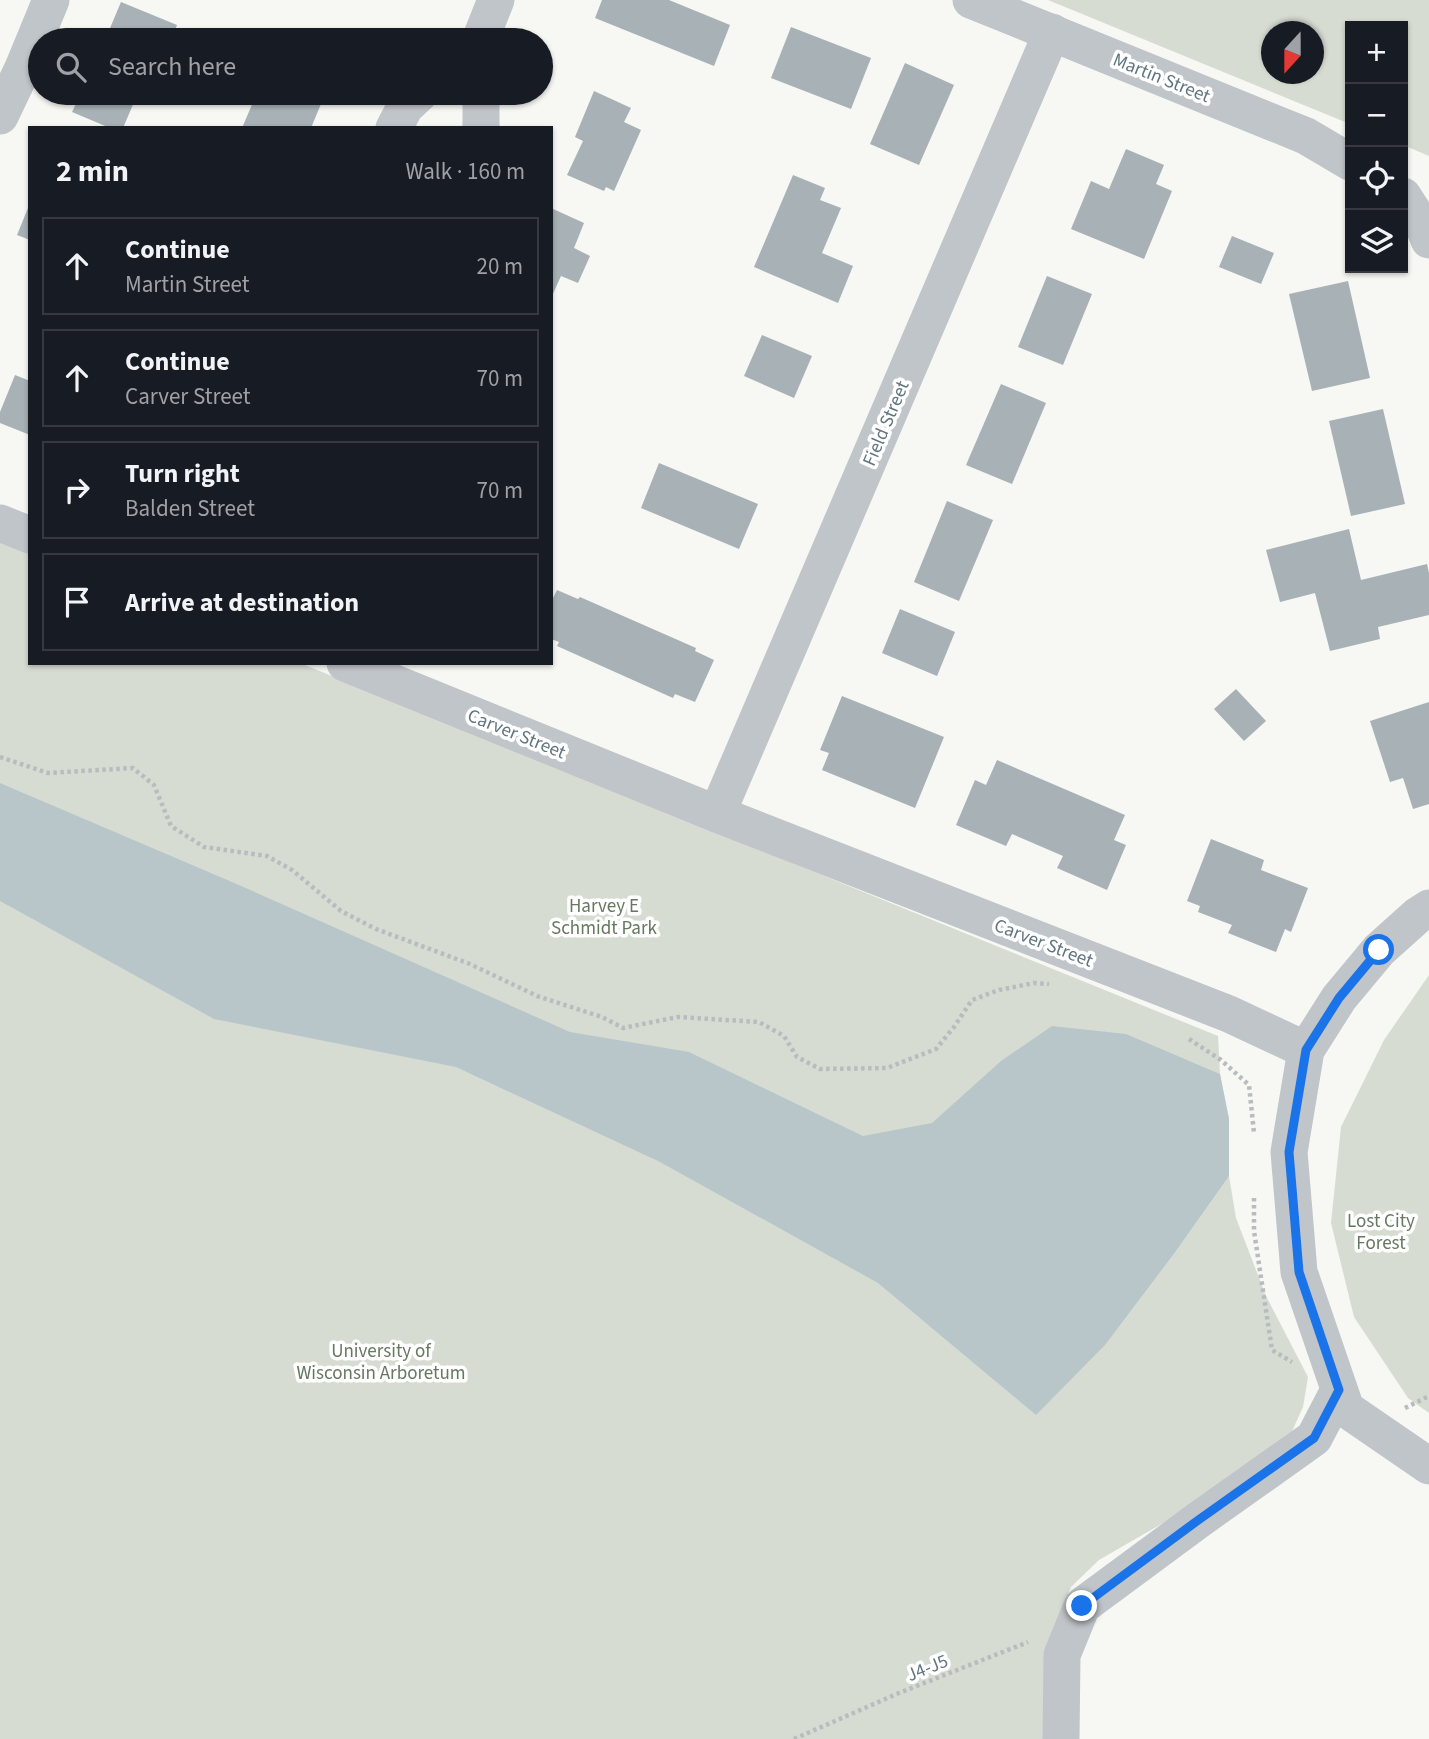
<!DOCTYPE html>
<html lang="en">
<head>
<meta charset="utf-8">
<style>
  :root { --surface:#171b24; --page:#242831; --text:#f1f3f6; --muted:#9ea1a6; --line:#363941 }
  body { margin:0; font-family:"Source Sans 3",sans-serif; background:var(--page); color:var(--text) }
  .controls { position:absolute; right:21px; top:21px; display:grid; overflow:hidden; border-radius:0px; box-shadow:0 2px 5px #0004 }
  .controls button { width:63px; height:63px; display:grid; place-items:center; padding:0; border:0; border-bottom:2px solid var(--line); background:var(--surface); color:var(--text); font:35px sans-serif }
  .compass { position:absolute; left:1261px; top:21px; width:63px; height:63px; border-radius:50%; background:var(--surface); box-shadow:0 2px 5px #0004; rotate:201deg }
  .stop { position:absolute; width:21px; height:21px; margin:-16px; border:5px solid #1a73e8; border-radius:50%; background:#fff }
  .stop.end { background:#1a73e8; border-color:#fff; box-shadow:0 2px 7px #0008 }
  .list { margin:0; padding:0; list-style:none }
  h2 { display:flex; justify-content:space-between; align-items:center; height:91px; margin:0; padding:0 28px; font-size:30px }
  h2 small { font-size:23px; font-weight:400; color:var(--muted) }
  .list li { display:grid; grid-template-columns:46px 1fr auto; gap:21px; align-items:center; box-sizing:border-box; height:98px; margin:0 14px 14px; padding:0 14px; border:2px solid var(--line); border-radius:0px }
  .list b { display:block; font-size:26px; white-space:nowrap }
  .list p { margin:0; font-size:23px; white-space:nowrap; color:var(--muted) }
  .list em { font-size:23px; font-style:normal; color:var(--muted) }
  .icon { flex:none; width:38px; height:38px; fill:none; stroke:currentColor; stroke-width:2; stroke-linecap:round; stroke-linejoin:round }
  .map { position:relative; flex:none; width:1429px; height:1739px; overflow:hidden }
  .search { position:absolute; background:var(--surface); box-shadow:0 2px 5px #0004; left:28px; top:28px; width:525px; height:77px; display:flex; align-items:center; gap:18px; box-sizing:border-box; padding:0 24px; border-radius:38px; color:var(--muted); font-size:26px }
  .panel { position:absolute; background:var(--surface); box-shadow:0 2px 5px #0004; left:28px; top:126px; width:525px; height:539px; border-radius:0px }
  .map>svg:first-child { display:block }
</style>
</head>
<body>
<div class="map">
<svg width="1429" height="1739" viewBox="0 0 1429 1739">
  <rect width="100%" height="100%" fill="#f7f7f4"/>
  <!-- green -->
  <g fill="#d7dcd3" fill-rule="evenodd">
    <path d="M1048 0H1429V156L1403 145V26H1350V124ZM1272 32H1314V74H1272Z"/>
    <polygon points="0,541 30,553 30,663 300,663 1218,1036 1220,1074 1229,1119 1229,1176 1236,1218 1266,1296 1308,1377 1303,1407 1289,1438 1177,1515 1099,1560 1071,1587 1055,1625 1044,1739 0,1739"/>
    <polygon points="1429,975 1429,1413 1408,1398 1354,1317 1331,1223 1341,1127 1384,1040"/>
  </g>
  <!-- water -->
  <polygon fill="#b8c6ca" points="0,783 239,885 570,1032 689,1052 863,1136 932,1123 1001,1061 1052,1026 1126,1034 1220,1074 1229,1119 1229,1176 1173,1255 1105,1345 1036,1415 878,1283 660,1162 456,1067 214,1019 0,901"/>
  <!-- building -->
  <g fill="#a7b1b6">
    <polygon points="602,0 669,0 730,25 714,66 595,18"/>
    <polygon points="121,2 177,25 171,40 105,40"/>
    <polygon points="791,27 871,58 851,109 771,78"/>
    <polygon points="905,63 954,85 919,165 870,144"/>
    <polygon points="594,91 631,108 624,122 641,130 614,191 606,187 604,191 567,175 583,141 575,137"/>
    <polygon points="81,93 131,93 137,95 123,128 110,128 72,112"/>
    <polygon points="257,93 333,93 329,102 323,99 311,128 242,128"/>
    <polygon points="1126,149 1164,165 1156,184 1172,191 1144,259 1071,229 1091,181 1109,189"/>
    <polygon points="793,175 825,188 820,200 841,208 822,253 853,266 838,303 754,267"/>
    <polygon points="30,203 30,240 17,235"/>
    <polygon points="551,208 584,223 574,248 590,256 578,283 561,276 551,298"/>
    <polygon points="1232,236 1274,253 1261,284 1219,267"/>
    <polygon points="1047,276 1092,294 1063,365 1018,347"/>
    <polygon points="1348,281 1370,378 1312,391 1289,294"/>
    <polygon points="762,335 812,356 794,398 744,376"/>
    <polygon points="15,375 30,381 30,435 0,423 0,412"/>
    <polygon points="1001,384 1046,403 1012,484 966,465"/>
    <polygon points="1383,409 1405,504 1351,516 1329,421"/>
    <polygon points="659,463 758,504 739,549 641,508"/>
    <polygon points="947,501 993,520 959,601 914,582"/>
    <polygon points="1349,529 1361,580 1427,564 1429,573 1429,615 1378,627 1380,639 1330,651 1315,593 1280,602 1266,550"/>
    <polygon points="557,590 578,599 580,597 696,648 695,651 714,660 695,702 675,694 673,698 557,646 559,642 551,639 551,602"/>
    <polygon points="900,609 955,632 937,676 882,653"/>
    <polygon points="1236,689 1266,721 1244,741 1214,709"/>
    <polygon points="842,696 944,737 915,808 822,770 829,753 820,750"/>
    <polygon points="1429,702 1429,804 1413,809 1403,778 1390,782 1370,721"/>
    <polygon points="997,760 1125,815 1114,840 1126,845 1107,890 1057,868 1063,856 1012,834 1006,846 956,825 975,780 986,785"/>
    <polygon points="1211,839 1264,860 1261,870 1308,888 1291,932 1285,929 1276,952 1228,933 1232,925 1198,912 1200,906 1187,901"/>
  </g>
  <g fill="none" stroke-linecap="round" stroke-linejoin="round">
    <!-- path -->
    <g stroke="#b8bcbf" stroke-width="4.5" stroke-dasharray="3.5 3.5" stroke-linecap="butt">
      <polyline points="0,757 48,773 133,768 154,785 171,826 204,847 267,856 292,870 341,911 376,929 470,964 537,996 602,1017 623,1028 678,1017 759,1022 784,1036 797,1057 820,1069 887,1068 936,1049 954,1027 972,1000 999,990 1034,983 1049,984"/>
      <polyline points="1189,1039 1221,1060 1249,1085 1254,1133"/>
      <polyline points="1254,1198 1254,1231 1272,1350 1292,1362"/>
      <polyline points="1405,1408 1429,1396"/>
      <polyline points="794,1739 899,1693 1028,1642"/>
    </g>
    <!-- street -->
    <g stroke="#c0c5c9" stroke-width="37">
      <polyline points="971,0 1306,136 1350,162"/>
      <polyline points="482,40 482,35 496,0"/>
      <polyline points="0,116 23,68 51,0"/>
      <polyline points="394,128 405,107 420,93"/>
      <polyline points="481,128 481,93"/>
      <polyline points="1403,196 1425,230 1429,240"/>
      <polyline points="0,523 30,535"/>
      <polyline points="345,663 717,814 1229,1014 1306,1050"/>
      <polyline points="717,814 1052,32"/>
      <polyline points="1429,908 1418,915 1379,950 1339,998 1306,1050 1289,1152 1299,1272 1346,1409 1429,1466"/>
      <polyline points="1061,1739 1062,1655 1082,1606 1197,1521 1314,1438 1339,1390"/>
    </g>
  </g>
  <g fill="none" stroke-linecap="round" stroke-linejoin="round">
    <!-- route -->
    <polyline stroke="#1a73e8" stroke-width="9" points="1082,1606 1197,1521 1314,1438 1339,1390 1299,1272 1289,1152 1306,1050 1339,998 1379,950"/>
  </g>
  <g text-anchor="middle" stroke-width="7" stroke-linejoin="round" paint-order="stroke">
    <!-- street labels -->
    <g font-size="19" fill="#617581" stroke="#fff">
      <text transform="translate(1162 77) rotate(22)" y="7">Martin Street</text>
      <text transform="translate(885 423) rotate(-67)" y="7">Field Street</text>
      <text transform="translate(517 733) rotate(22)" y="7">Carver Street</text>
      <text transform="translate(1044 942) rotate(21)" y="7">Carver Street</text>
      <text transform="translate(927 1667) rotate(-22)" y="7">J4-J5</text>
    </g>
    <!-- park labels -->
    <g font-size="19" fill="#667860" stroke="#fff">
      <text x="604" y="912">Harvey E<tspan x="604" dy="22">Schmidt Park</tspan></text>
      <text x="1381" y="1227">Lost City<tspan x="1381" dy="22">Forest</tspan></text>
      <text x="381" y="1357">University of<tspan x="381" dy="22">Wisconsin Arboretum</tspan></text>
    </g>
  </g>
</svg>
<div class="controls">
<button>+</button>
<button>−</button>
<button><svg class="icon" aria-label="locate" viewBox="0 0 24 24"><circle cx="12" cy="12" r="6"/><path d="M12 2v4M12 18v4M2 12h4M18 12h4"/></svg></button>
<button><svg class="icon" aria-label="layers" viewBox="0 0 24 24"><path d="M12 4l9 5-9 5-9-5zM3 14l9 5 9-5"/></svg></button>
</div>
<svg class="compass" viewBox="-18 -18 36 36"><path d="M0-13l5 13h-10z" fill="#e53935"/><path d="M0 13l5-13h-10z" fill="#9ea1a6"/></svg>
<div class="stop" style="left:1379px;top:950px"></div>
<div class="stop end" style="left:1082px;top:1606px"></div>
<div class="search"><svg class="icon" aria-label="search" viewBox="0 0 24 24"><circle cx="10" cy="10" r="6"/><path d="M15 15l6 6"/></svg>Search here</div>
<section class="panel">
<h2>2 min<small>Walk · 160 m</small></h2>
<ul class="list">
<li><svg class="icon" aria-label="ahead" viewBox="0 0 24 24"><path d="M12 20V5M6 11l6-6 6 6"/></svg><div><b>Continue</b><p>Martin Street</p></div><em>20 m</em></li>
<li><svg class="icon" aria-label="ahead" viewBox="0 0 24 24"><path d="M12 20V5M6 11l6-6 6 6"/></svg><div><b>Continue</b><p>Carver Street</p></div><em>70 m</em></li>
<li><svg class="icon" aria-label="right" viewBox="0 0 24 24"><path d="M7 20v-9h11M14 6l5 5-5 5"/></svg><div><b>Turn right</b><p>Balden Street</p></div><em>70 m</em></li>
<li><svg class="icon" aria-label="arrive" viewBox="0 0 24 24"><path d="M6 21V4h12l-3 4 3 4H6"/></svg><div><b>Arrive at destination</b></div></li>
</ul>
</section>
</div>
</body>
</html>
